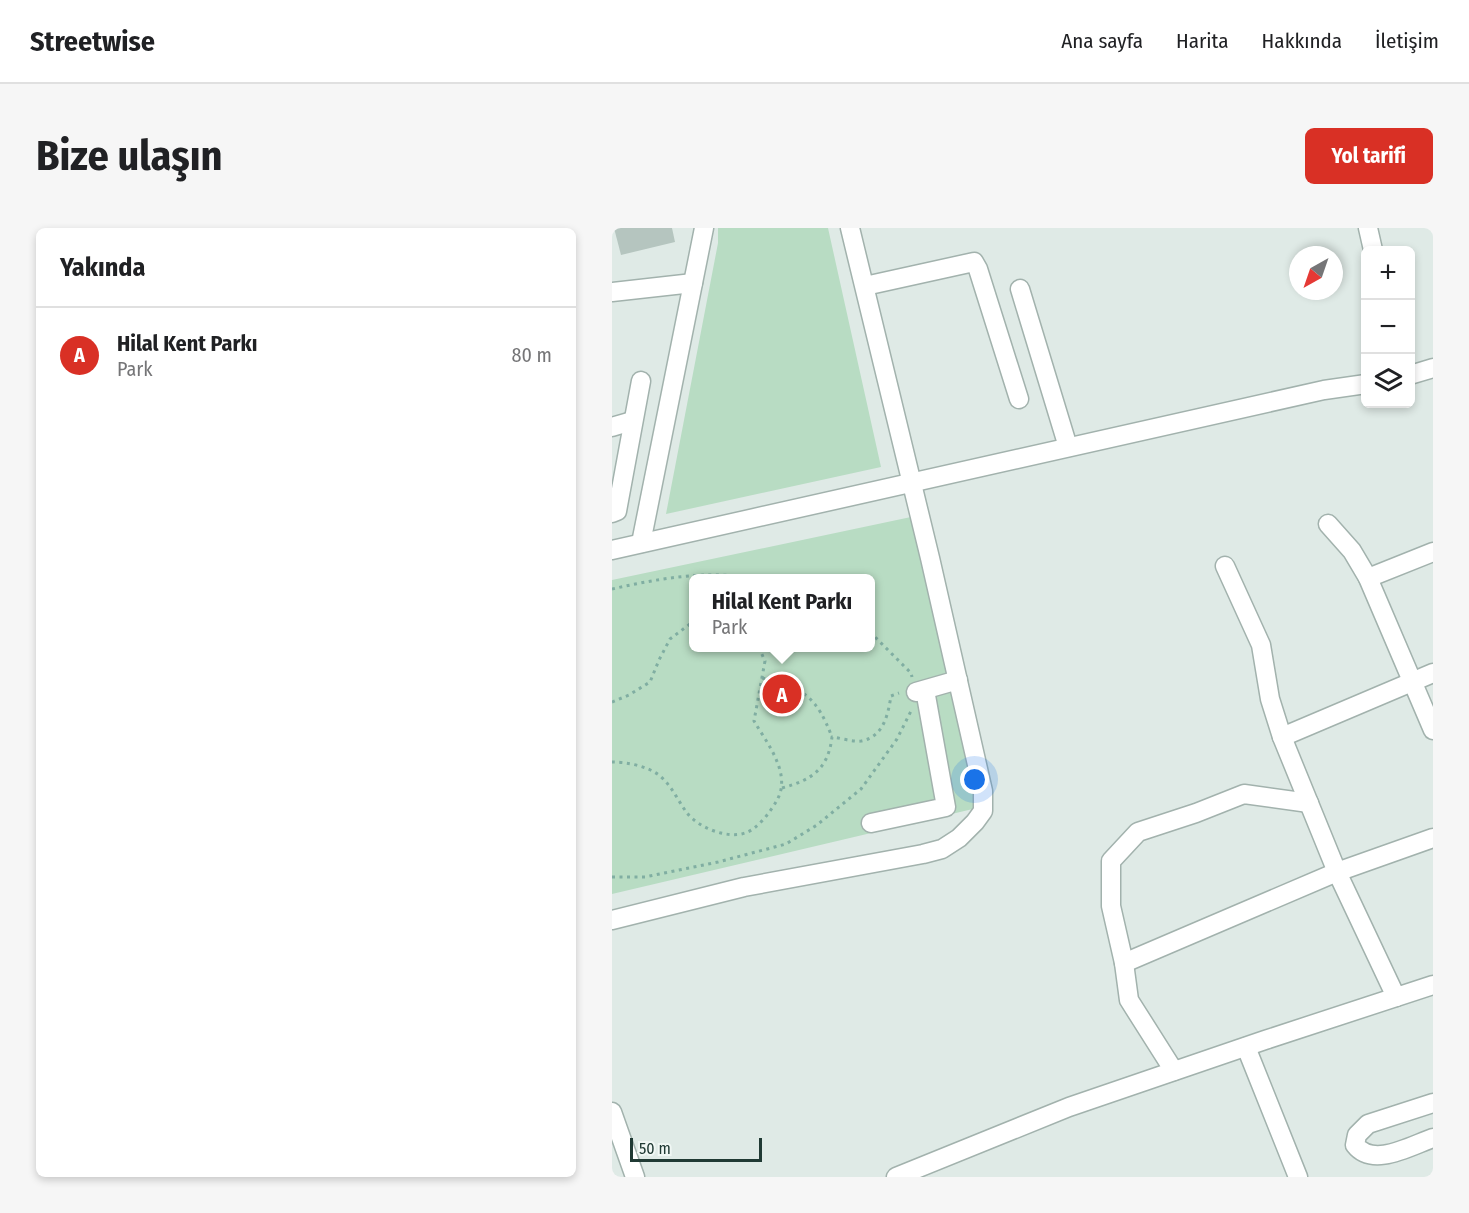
<!DOCTYPE html>
<html lang="tr">
<head>
<meta charset="utf-8">
<style>
  :root { --surface:#fff; --page:#f6f6f6; --text:#202124; --muted:#757577; --line:#e0e0e0; --accent:#d93025 }
  body { margin:0; font-family:"Fira Sans Condensed",sans-serif; background:var(--page); color:var(--text) }
  .controls { position:absolute; right:18px; top:18px; display:grid; overflow:hidden; border-radius:9px; box-shadow:0 3px 9px #0003 }
  .controls button { width:54px; height:54px; display:grid; place-items:center; padding:0; border:0; border-bottom:2px solid var(--line); background:var(--surface); color:var(--text); font:30px sans-serif }
  .compass { position:absolute; left:677px; top:18px; width:54px; height:54px; border-radius:50%; background:var(--surface); box-shadow:0 3px 9px #0003; rotate:220deg }
  .scale { position:absolute; left:18px; bottom:15px; width:132px; box-sizing:border-box; padding-left:6px; border:3px solid #203a34; border-top:0; font-size:16px; line-height:21px; white-space:nowrap; color:#203a34; -webkit-text-stroke:4px #f0f7f4; paint-order:stroke }
  .you { position:absolute; left:363px; top:552px; width:21px; height:21px; margin:-15px; border:4px solid #fff; border-radius:50%; background:#1a73e8; box-shadow:0 0 0 9px #1a73e833 }
  .badge { display:grid; place-items:center; width:39px; height:39px; border-radius:50%; background:var(--accent); color:#fff; font-size:20px; font-weight:700 }
  .pin { position:absolute; translate:-50% -50%; border:3px solid #fff; box-shadow:0 2px 6px #0006 }
  .popup { position:absolute; left:77px; top:346px; width:186px; height:78px; box-sizing:border-box; display:grid; place-content:center; border-radius:9px; background:var(--surface); filter:drop-shadow(0 2px 4px #0005); font-size:20px; white-space:nowrap; color:var(--muted) }
  .popup b { font-size:22px; color:var(--text) }
  .popup::after { content:''; position:absolute; left:50%; top:100%; margin-left:-12px; border:12px solid transparent; border-top-color:var(--surface) }
  .list { margin:0; padding:0; list-style:none }
  h2 { display:flex; justify-content:space-between; align-items:center; height:78px; margin:0; padding:0 24px; font-size:26px }
  h2 small { font-size:20px; font-weight:400; color:var(--muted) }
  .list li { display:grid; grid-template-columns:39px 1fr auto; gap:18px; align-items:center; box-sizing:border-box; height:96px; padding:0 24px; border-top:2px solid var(--line) }
  .list b { display:block; font-size:22px; white-space:nowrap }
  .list p { margin:0; font-size:20px; white-space:nowrap; color:var(--muted) }
  .list em { font-size:20px; font-style:normal; color:var(--muted) }
  .icon { flex:none; width:33px; height:33px; fill:none; stroke:currentColor; stroke-width:2; stroke-linecap:round; stroke-linejoin:round }
  .map { position:relative; flex:none; width:821px; height:949px; overflow:hidden; border-radius:9px }
  header { display:flex; align-items:center; gap:36px; box-sizing:border-box; height:84px; padding:0 30px; background:var(--surface); border-bottom:2px solid var(--line) }
  header strong { font-size:28px }
  nav { display:flex; gap:33px; margin-inline-start:auto; font-size:21px }
  .intro { display:flex; align-items:center; justify-content:space-between; box-sizing:border-box; height:144px; padding:0 36px }
  h1 { margin:0; font-size:42px }
  .button { padding:15px 27px; border-radius:9px; background:var(--accent); color:#fff; font-size:21px; font-weight:700 }
  main { display:flex; gap:36px; padding:0 36px }
  aside { flex:1; background:var(--surface); border-radius:9px; box-shadow:0 3px 9px #0003 }
  .map>svg:first-child { display:block }
</style>
</head>
<body>
<header>
<strong>Streetwise</strong>
<nav><a>Ana sayfa</a><a>Harita</a><a>Hakkında</a><a>İletişim</a></nav>
</header>
<div class="intro"><h1>Bize ulaşın</h1><a class="button">Yol tarifi</a></div>
<main>
<aside>
<h2>Yakında<small></small></h2>
<ul class="list">
<li><span class="badge">A</span><div><b>Hilal Kent Parkı</b><p>Park</p></div><em>80 m</em></li>
</ul>
</aside>
<div class="map">
<svg width="821" height="949" viewBox="0 0 821 949">
  <rect width="100%" height="100%" fill="#dfeae6"/>
  <!-- green -->
  <g fill="#b8dcc3" fill-rule="evenodd">
    <polygon points="106,0 216,0 269,239 54,286 106,15"/>
    <path d="M299 289 365 580 0 666V352ZM82 350H258V420H82Z"/>
  </g>
  <!-- building -->
  <polygon fill="#b5c5bf" points="2,0 60,0 63,14 9,27"/>
  <g fill="none" stroke-linecap="round" stroke-linejoin="round">
    <defs>
      <g id="minor">
        <polyline points="756,0 761,22"/>
        <polyline points="253,58 362,34 366,41 407,171"/>
        <polyline points="408,61 456,219"/>
        <polyline points="0,64 81,55"/>
        <polyline points="798,147 821,140"/>
        <polyline points="0,199 20,193"/>
        <polyline points="0,285 5,283 29,153"/>
        <polyline points="716,296 740,323 756,350 821,502"/>
        <polyline points="29,315 92,0"/>
        <polyline points="0,322 712,162 754,156"/>
        <polyline points="613,338 649,417 658,471 670,509 725,644 784,769"/>
        <polyline points="756,350 821,324"/>
        <polyline points="304,464 346,452"/>
        <polyline points="670,509 821,445"/>
        <polyline points="259,595 334,579 313,462"/>
        <polyline points="0,692 132,659 311,626 330,621 347,610 363,594 371,583 371,563 318,330 238,0"/>
        <polyline points="512,735 725,644 821,610"/>
        <polyline points="634,819 686,949"/>
        <polyline points="562,843 517,772 512,735 499,678 499,633 526,604 584,585 632,566 697,575"/>
        <path d="M821 875 756 896 745 907 743 917C761 940 798 918 821 910"/>
        <polyline points="0,884 23,949"/>
        <polyline points="284,949 457,879 653,812 821,757"/>
      </g>
    </defs>
    <!-- minor casing -->
    <use href="#minor" stroke="#a2b2ad" stroke-width="21"/>
    <!-- path -->
    <g stroke="#80aea2" stroke-width="3" stroke-dasharray="3 4.5" stroke-linecap="butt">
      <path d="M0 361C45 351 92 342 138 350"/>
      <polyline points="258,404 299,445 300,449"/>
      <path d="M150 450C192 459 205 470 220 509"/>
      <polyline points="0,474 17,467 38,454 47,432 58,411 82,393"/>
      <path d="M0 534C14 534 36 538 48 548 60 558 66 573 75 585 87 600 115 611 133 605 146 601 159 583 165 572 180 546 155 515 142 493L153 433 147 420"/>
      <path d="M170 560C199 552 216 542 220 509 229 510 240 514 249 513 272 509 276 486 279 468L287 465"/>
      <polyline points="0,649 33,649 106,634 174,616 205,597 249,561 285,511 299,483"/>
    </g>
    <!-- minor -->
    <use href="#minor" stroke="#fff" stroke-width="18"/>
  </g>
</svg>
<div class="controls">
<button>+</button>
<button>−</button>
<button><svg class="icon" aria-label="layers" viewBox="0 0 24 24"><path d="M12 4l9 5-9 5-9-5zM3 14l9 5 9-5"/></svg></button>
</div>
<svg class="compass" viewBox="-18 -18 36 36"><path d="M0-13l5 13h-10z" fill="#e53935"/><path d="M0 13l5-13h-10z" fill="#757577"/></svg>
<div class="scale">50 m</div>
<div class="you"></div>
<div class="pin badge" style="left:170px;top:466px">A</div>
<div class="popup"><b>Hilal Kent Parkı</b>Park</div>
</div>
</main>
</body>
</html>
